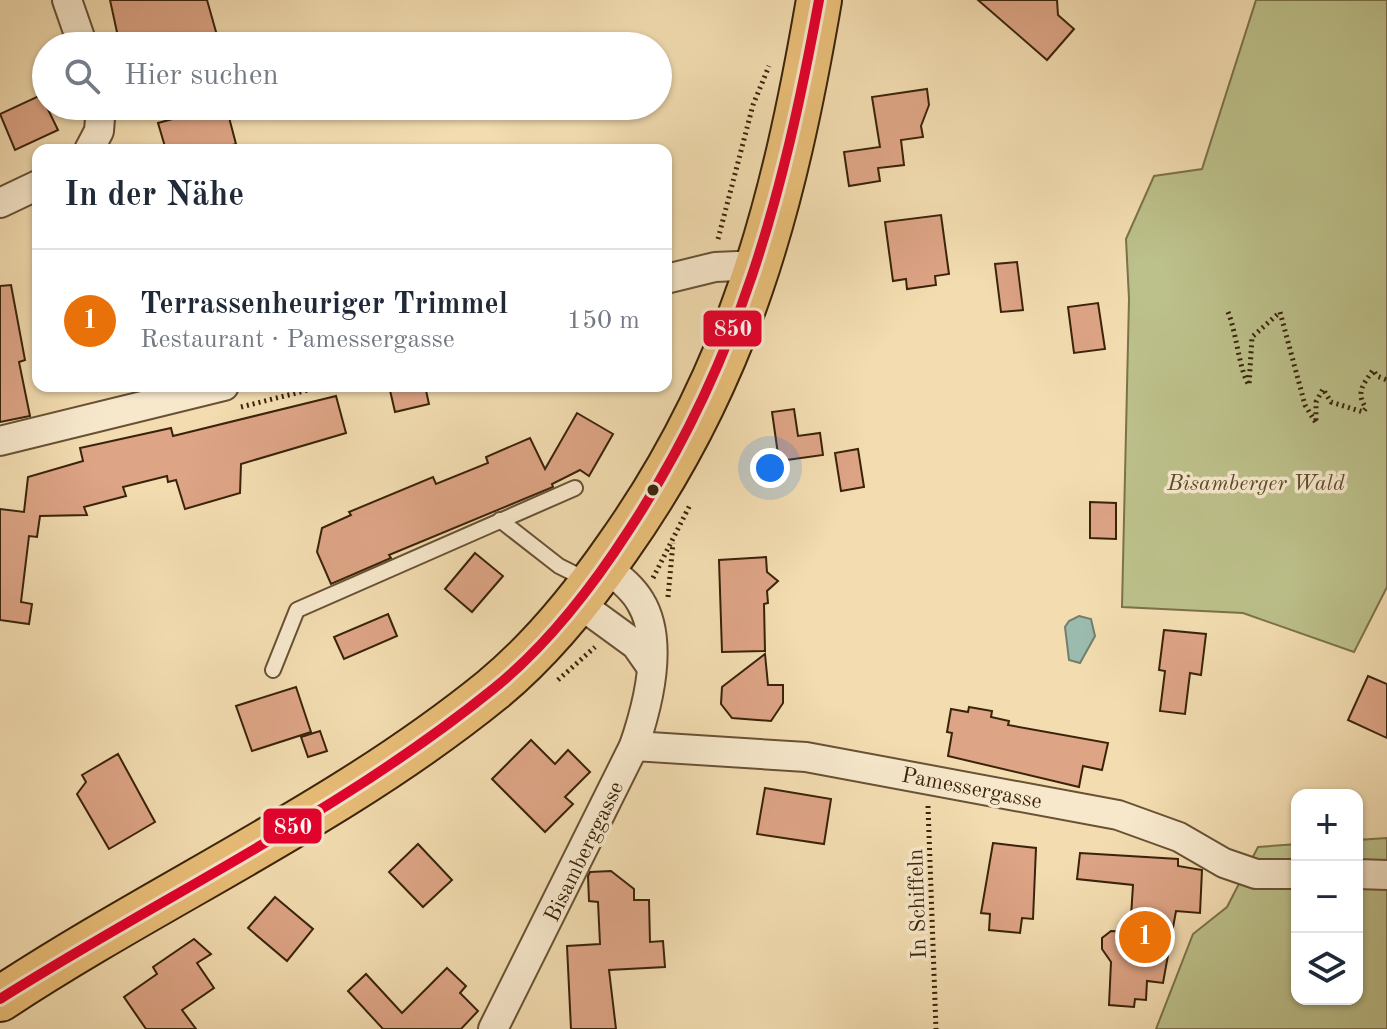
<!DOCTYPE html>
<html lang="de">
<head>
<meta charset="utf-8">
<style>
  :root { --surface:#fff; --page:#f2f2f3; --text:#1f2937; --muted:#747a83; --line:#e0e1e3; --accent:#ea580c }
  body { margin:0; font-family:"Old Standard TT",serif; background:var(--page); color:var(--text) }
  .controls { position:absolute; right:24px; bottom:24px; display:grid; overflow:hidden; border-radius:16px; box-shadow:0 2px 6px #0004 }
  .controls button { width:72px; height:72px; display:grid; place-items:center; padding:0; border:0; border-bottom:2px solid var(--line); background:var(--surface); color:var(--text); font:40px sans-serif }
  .you { position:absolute; left:770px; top:468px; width:28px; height:28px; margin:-20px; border:6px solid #fff; border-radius:50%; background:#1a73e8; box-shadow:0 0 0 12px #1a73e833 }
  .badge { display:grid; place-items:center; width:52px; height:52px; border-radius:50%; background:var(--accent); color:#fff; font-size:26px; font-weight:700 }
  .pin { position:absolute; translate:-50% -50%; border:4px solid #fff; box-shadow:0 2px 8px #0006 }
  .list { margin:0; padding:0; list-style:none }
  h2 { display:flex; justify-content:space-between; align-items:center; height:104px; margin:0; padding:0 32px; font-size:34px }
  h2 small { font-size:26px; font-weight:400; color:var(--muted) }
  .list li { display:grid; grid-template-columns:52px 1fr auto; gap:24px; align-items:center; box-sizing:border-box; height:144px; padding:0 32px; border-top:2px solid var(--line) }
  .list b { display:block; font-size:30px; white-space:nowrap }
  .list p { margin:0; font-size:26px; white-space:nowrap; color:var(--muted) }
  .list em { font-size:26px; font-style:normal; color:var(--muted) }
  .icon { flex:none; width:44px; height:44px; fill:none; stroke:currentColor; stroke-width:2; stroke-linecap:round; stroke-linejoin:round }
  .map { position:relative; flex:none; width:1387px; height:1029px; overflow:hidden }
  .search { position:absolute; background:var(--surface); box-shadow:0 2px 6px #0004; left:32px; top:32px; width:640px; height:88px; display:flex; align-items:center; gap:20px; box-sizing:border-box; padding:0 28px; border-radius:44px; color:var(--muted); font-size:30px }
  .panel { position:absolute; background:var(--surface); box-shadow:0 2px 6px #0004; left:32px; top:144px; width:640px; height:248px; border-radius:16px }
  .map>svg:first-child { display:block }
</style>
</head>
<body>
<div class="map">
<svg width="1387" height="1029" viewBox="0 0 1387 1029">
  <rect width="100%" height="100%" fill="#f2dcb0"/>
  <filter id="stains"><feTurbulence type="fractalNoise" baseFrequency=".0025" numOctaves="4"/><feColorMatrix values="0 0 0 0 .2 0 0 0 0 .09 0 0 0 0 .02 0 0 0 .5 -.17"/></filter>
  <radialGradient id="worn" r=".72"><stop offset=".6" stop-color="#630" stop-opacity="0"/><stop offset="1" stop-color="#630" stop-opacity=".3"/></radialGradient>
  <!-- green -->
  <g fill="#bcc08a" stroke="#7b724a" stroke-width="2">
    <polygon points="1256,0 1387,0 1387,587 1354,652 1243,613 1122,607 1129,299 1126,239 1154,176 1202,169"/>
    <polygon points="1387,838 1387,1029 1156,1029 1193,934 1227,907 1258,847 1297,844 1297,999 1357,999 1357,840"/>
  </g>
  <!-- water -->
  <polygon fill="#9bbbaf" stroke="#747e6d" stroke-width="2" points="1079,616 1091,619 1095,636 1080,663 1069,660 1065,627 1069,621"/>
  <!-- building -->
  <g fill="#dda485" stroke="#3a230a" stroke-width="2">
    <polygon points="110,0 207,0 220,46 120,46"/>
    <polygon points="978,0 1057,0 1058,15 1074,29 1047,60"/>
    <polygon points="927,89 929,105 921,126 923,137 901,140 904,165 878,168 880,181 849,186 844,152 880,147 872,97"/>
    <polygon points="41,95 58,130 15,150 0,114"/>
    <polygon points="220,106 226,106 236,144 214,150 166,150 158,123"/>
    <polygon points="941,215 949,274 935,276 936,285 907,289 906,279 893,281 885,222"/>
    <polygon points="1017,262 1023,310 1001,312 995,264"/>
    <polygon points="11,285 25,360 19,362 30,416 0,422 0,286"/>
    <polygon points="1098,303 1105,349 1074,353 1068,307"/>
    <polygon points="389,386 425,386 429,404 395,412"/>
    <polygon points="336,396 346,433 241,464 240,493 185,509 176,480 168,482 167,476 123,487 126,496 84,507 87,515 40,516 37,537 29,536 21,602 32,604 29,624 0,620 0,509 24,512 28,477 83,461 80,448 171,428 173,436"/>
    <polygon points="794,409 798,436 820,433 823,455 779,461 772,412"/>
    <polygon points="577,413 613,434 589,476 580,470 552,484 553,487 389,555 391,558 331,584 317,552 322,528 351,515 349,512 433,477 436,484 488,463 486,457 530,438 545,469"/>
    <polygon points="858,449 864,487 841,491 835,453"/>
    <polygon points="1090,502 1116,503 1116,539 1090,538"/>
    <polygon points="475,553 503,576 472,612 445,589"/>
    <polygon points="766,557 767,572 778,581 767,591 768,603 764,604 765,651 722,652 719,560"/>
    <polygon points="388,614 397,636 344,659 334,637"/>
    <polygon points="1164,630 1206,634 1201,675 1190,673 1185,714 1160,711 1165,671 1159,670"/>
    <polygon points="765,654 768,685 783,685 783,703 771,721 732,718 721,704 722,687"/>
    <polygon points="1368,676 1387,684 1387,738 1348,720"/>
    <polygon points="296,687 311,732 252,751 236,706"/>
    <polygon points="969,707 992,711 991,717 1009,721 1008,725 1108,743 1102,770 1083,766 1079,787 948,756 952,733 947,732 951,709 968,712"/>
    <polygon points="320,731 327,751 308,757 301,737"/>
    <polygon points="531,740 555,764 568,750 590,772 565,797 573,804 545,832 492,779"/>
    <polygon points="118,754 155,822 109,849 77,794 86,782 82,775"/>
    <polygon points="765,788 831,799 824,844 757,834"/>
    <polygon points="993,843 1036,848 1033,919 1022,918 1020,933 989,930 990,914 981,913"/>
    <polygon points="418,844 452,880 423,907 389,872"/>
    <polygon points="1080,853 1178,859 1178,866 1202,870 1200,913 1176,911 1163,983 1147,981 1146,1000 1135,999 1134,1007 1109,1005 1111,962 1102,949 1102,938 1111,931 1130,932 1133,885 1077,879"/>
    <polygon points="611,871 634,889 634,900 649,900 650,942 663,941 665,967 609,970 616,1029 571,1029 567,946 600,944 598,902 589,901 588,876 590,872"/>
    <polygon points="275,897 313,929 287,961 248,928"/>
    <polygon points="194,939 211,954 197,963 214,988 182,1010 196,1029 146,1029 124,997 157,974 153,967"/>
    <polygon points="447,968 466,986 460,993 478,1011 461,1029 383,1029 348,991 366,974 402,1013"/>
  </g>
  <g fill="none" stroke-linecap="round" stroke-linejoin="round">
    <defs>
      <g id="service">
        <polyline points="500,520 559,566 589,581"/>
        <polyline points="273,670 297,610 575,488"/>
      </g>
      <g id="minor">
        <polyline points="67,0 83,46"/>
        <polyline points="89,150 99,131 101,106"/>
        <polyline points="0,203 38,185"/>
        <polyline points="666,279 715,267 761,265"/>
        <polyline points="0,441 224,386"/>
        <polyline points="577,602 636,645 650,665"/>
        <polyline points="634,746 806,757 1118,815 1179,837 1224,863 1256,874 1297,874"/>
        <polyline points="1357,874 1387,875"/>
        <path d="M493 1029 634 746C648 705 665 641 640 601 632 587 617 576 605 566"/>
      </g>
      <path id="primary" d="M0 999C161 893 342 812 492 690 542 649 582 599 618 547 740 375 784 204 819 0"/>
    </defs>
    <!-- service casing -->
    <use href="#service" stroke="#685134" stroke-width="18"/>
    <!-- minor casing -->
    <use href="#minor" stroke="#685134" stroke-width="32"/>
    <!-- primary casing -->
    <use href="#primary" stroke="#3a230a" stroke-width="48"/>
    <!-- path -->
    <g stroke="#3a230a" stroke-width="5" stroke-dasharray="2 4" stroke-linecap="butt">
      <polyline points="718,239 753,105 769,66"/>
      <path d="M1228 312C1237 334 1239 370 1249 385L1252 337 1280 312 1305 405 1316 423V402L1323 389 1331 402 1363 412 1366 408C1355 392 1364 384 1373 370L1377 376 1387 380"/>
      <polyline points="241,407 324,386"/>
      <polyline points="653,578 690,505"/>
      <polyline points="668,597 673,543"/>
      <polyline points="558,680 595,647"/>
      <polyline points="928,806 936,1029"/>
    </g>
    <!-- service -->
    <use href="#service" stroke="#f7e8cc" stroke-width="14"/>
    <!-- minor -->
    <use href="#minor" stroke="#f7e8cc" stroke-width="28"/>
    <!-- primary -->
    <use href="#primary" stroke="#e9be78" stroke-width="44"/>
    <defs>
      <path id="bus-1" d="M0 999C163 896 341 812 492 690 547 646 591 589 629 530 740 361 783 196 819 0"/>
    </defs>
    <!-- bus-1 casing -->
    <use href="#bus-1" stroke="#f7e8cc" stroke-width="16"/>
    <!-- bus-1 -->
    <use href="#bus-1" stroke="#e4002b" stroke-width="10"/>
  </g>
  <!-- markers -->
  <circle fill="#3a230a" stroke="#f7e8cc" stroke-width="3" cx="653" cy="490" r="7"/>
  <g text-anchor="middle" stroke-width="7" stroke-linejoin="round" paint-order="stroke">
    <!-- park labels -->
    <g font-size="22" font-style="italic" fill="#5a4a2a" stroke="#f7e8cc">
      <text x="1256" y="490">Bisamberger Wald</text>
    </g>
    <!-- street labels -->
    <g font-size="22" fill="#3a230a" stroke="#f7e8cc">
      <text transform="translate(972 787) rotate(11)" y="8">Pamessergasse</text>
      <text transform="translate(583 851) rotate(-64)" y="8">Bisamberggasse</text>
      <text transform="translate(916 904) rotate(-92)" y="8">In Schiffeln</text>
    </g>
  </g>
  <g stroke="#f7e8cc" stroke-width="3">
    <rect x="702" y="309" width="61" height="39" rx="8" fill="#e4002b"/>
    <rect x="262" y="807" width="61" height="38" rx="8" fill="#e4002b"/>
  </g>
  <g font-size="22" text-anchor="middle" font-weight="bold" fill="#fff">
    <text x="733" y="336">850</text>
    <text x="293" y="834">850</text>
  </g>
  <rect width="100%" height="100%" filter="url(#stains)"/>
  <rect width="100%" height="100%" fill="url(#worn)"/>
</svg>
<div class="controls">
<button>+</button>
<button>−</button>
<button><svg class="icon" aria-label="layers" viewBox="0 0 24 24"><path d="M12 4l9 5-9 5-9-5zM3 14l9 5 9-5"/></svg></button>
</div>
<div class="you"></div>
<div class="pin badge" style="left:1145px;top:937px;background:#e8710a">1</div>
<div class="search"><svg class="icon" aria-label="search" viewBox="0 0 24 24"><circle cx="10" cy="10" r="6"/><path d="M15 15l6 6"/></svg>Hier suchen</div>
<section class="panel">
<h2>In der Nähe<small></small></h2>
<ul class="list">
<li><span class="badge" style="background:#e8710a">1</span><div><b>Terrassenheuriger Trimmel</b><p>Restaurant · Pamessergasse</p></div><em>150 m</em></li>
</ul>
</section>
</div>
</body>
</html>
